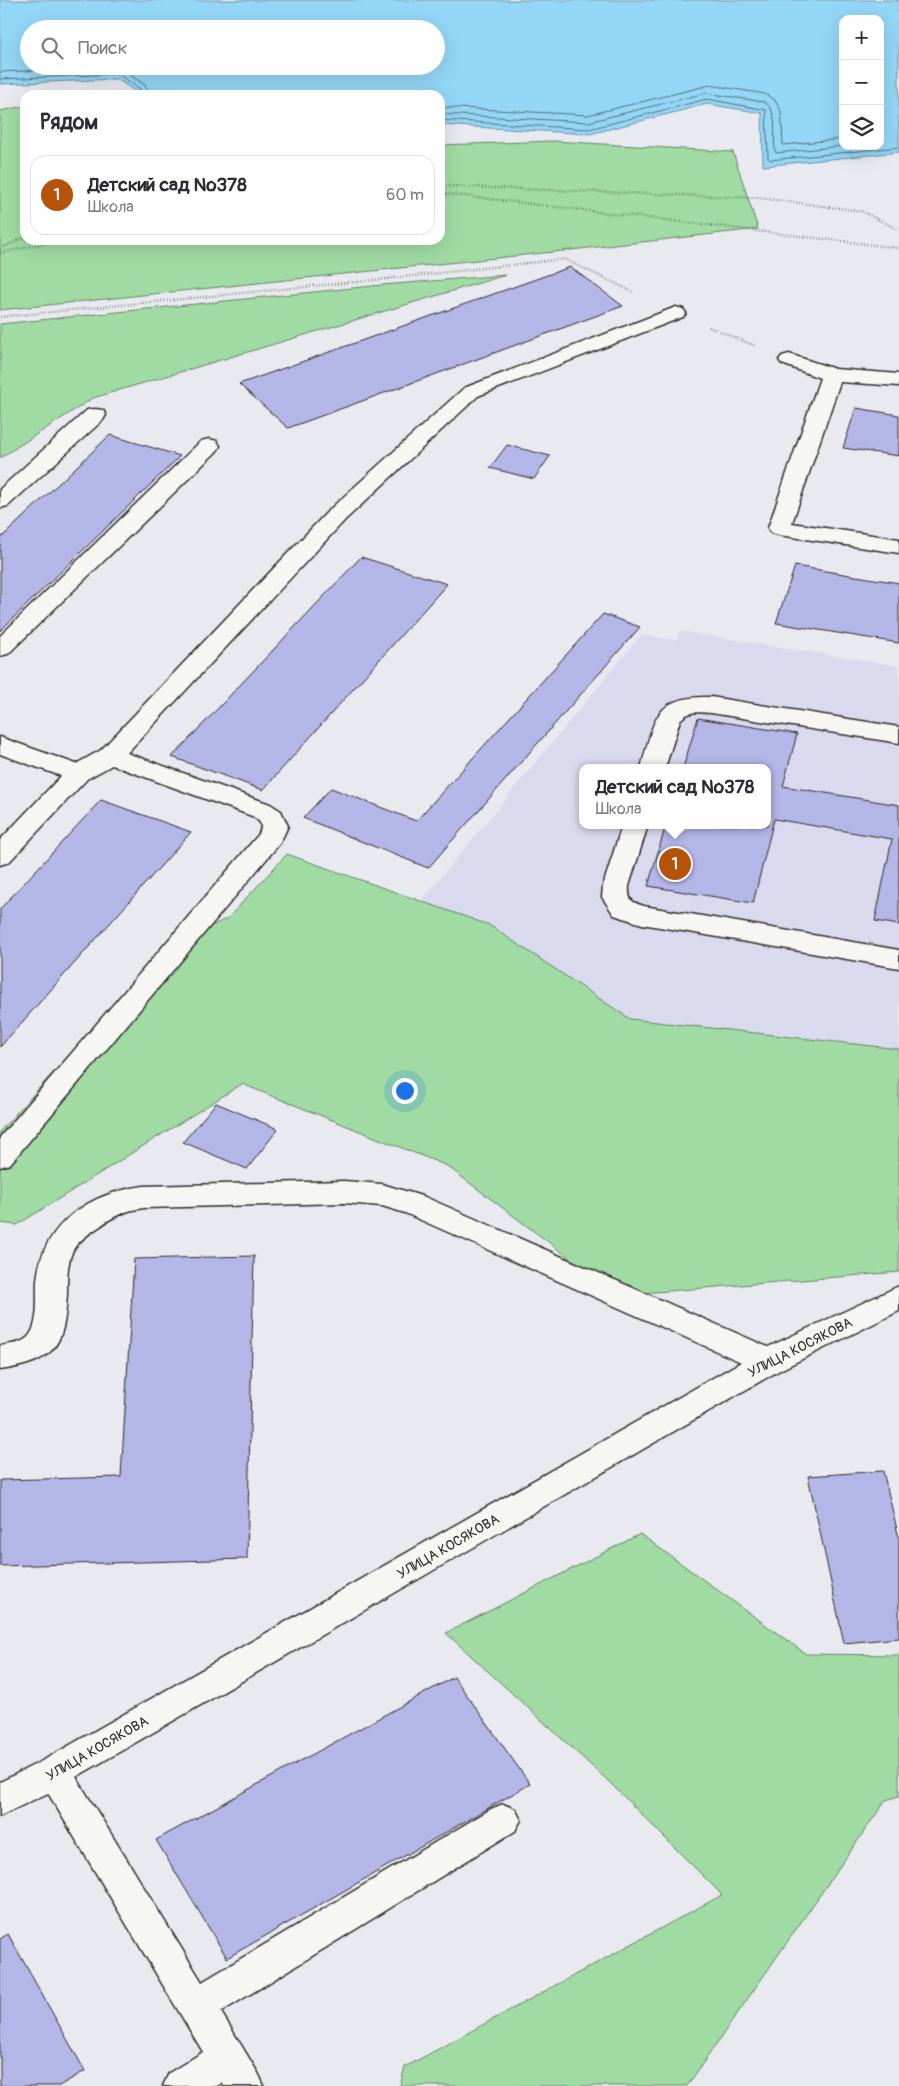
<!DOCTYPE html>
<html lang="ru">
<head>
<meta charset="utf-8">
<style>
  :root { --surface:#fff; --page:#f7f7f7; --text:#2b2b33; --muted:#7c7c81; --line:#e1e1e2; --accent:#b45309 }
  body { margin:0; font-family:Pangolin,sans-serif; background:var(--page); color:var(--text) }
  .controls { position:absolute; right:15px; top:15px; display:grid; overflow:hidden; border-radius:10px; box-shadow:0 5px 20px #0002 }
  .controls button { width:45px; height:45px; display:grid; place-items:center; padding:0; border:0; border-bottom:1px solid var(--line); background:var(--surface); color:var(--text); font:25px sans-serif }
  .you { position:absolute; left:404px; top:1090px; width:18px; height:18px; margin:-12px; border:4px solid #fff; border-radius:50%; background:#1a73e8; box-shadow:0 0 0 8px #1a73e833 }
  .badge { display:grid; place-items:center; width:32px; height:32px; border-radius:50%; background:var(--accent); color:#fff; font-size:16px; font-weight:700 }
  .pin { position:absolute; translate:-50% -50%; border:2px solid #fff; box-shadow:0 1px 5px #0006 }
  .popup { position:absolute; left:579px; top:764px; width:192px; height:65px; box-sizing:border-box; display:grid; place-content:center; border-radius:10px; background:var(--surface); filter:drop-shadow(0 1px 4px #0005); font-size:16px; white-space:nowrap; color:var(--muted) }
  .popup b { font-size:19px; color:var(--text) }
  .popup::after { content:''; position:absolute; left:50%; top:100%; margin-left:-10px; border:10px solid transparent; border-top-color:var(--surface) }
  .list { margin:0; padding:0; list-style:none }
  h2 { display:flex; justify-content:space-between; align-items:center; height:65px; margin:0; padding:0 20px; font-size:21px }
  h2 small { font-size:16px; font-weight:400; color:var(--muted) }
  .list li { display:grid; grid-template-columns:32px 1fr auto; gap:15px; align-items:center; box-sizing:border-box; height:80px; margin:0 10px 10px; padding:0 10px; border:1px solid var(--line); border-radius:15px }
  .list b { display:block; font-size:19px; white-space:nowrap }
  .list p { margin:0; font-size:16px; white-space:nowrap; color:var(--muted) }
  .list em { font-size:16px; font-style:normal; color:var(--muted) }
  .icon { flex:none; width:28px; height:28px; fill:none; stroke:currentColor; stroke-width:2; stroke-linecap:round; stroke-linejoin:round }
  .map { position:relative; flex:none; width:899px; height:2086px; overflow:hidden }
  .search { position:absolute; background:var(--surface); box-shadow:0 5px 20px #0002; left:20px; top:20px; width:425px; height:55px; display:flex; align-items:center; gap:12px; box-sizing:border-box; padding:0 18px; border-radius:28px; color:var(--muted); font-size:19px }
  .panel { position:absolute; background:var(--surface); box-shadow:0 5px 20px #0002; left:20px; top:90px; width:425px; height:155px; border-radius:15px }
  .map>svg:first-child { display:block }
</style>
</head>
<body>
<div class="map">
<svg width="899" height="2086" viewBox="0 0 899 2086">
  <rect width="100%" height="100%" fill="#e9e9f0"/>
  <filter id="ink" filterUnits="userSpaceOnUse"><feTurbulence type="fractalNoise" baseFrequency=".02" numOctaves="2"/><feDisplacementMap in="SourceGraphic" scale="10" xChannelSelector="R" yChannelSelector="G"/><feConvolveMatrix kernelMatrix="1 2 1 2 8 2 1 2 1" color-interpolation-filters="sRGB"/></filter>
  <g filter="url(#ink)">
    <!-- built -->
    <path fill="#d9daee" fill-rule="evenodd" d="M680 631 899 666V1254L287 1063 641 635 676 640ZM582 768H768V825H582Z"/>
    <!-- green -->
    <g fill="#9fdba2" stroke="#658366">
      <polygon points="25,106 25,240 440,240 440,145 554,141 733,152 758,229 553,252 0,310 0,111"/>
      <polygon points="506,275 93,398 0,458 0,324 382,285"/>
      <polygon points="287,854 489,925 630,1019 899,1049 899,1272 619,1295 447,1166 242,1084 17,1225 0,1223 0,1131 168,947 228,918"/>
      <polygon points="640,1534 806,1654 899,1655 899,1796 886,1800 687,2086 400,2086 405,2067 722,1895 607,1780 446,1633"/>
    </g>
    <!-- water -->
    <path fill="#93d6f5" stroke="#6992a4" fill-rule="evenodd" d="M0 0H899V152L763 166 762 113 707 104 590 134 440 125V95H140L117 79 0 84ZM843 19H880V146H843ZM29 29H436V66H29Z"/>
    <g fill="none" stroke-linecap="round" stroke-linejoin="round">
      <!-- shore -->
      <g stroke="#556f7c" stroke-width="1">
        <polyline points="0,72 118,67 145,85 149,95"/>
        <polyline points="0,79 118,74 140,89 143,95"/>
        <polyline points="440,107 588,115 710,85 765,94 774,99 781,111 783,145 843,139"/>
        <path d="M440 114 588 122 706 93 764 102C781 113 771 136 776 153L843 146"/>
        <polyline points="440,120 589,129 707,99 766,110 768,158 770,160 899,147"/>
      </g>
    </g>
    <!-- building -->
    <g fill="#b4b6e8" stroke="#2b2b2b">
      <polygon points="570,267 623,306 288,428 239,384"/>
      <polygon points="856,408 899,415 899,456 843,448"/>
      <polygon points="110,435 180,456 0,631 0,539"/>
      <polygon points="507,445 550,456 534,479 490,468"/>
      <polygon points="361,557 447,584 263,790 172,757"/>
      <polygon points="795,566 899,583 899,643 776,623"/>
      <polygon points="603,614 640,627 428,868 303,818 331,788 416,821"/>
      <polygon points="698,718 797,734 783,786 899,805 899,925 875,921 892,839 774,819 753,903 648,886 666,825 768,825 768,768 683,768"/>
      <polygon points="101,800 191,832 0,1047 0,909"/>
      <polygon points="216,1103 278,1129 247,1169 183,1142"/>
      <polygon points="254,1256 247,1559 0,1566 0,1480 121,1477 134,1259"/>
      <polygon points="883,1471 899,1538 899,1638 844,1643 808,1476"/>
      <polygon points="454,1677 530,1784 227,1958 156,1840"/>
      <polygon points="8,1934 85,2071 59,2086 0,2086 0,1939"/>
    </g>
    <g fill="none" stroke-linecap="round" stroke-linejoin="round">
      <defs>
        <g id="minor">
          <path d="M676 307 683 309 686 313 683 317 478 396 345 520 127 753 270 804 281 811 288 826 280 843 10 1164 0 1167V1137L259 834C263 824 261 822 252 816L112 765 87 779 9 862 0 865V840L61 776 0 754V737L76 764 101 750 329 510 464 388Z"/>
          <polygon points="789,354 835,369 899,374 899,386 840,382 792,523 899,539 899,553 779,535 771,533 768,528 820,378 782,364 779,360 782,356"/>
          <polygon points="95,409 103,410 106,415 103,420 8,506 0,508 0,489 87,410"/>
          <polygon points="209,439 217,441 220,446 217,451 8,654 0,656 0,636 201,441"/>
          <path d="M711 697 899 727V743L711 713C699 712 689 710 680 720L665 768H641C655 719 653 696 711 697Z"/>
          <path d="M622 825H648L629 886C628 900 631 902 644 906L899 950V968L642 924 614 915 602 897 603 886Z"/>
          <path d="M344 1181 382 1184 425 1197 768 1347 899 1286V1311L780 1370 76 1777 202 1982 491 1809 503 1804 515 1809 521 1820 515 1831 221 2012 258 2073 264 2086H224L222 2083 217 2086H163L169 2073 203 2052 48 1793 0 1816V1782L42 1761 741 1362 405 1213 382 1206 344 1203 144 1208C126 1210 113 1216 99 1227 90 1233 78 1241 73 1250 67 1263 67 1278 67 1292 65 1346 55 1362 0 1370V1346C10 1344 21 1344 28 1337 40 1324 36 1297 37 1281 42 1223 90 1193 144 1186Z"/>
        </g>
      </defs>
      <!-- minor casing -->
      <use href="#minor" stroke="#2b2b2b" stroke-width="3"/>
      <!-- path -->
      <g stroke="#2b2b2b" stroke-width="2.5" stroke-dasharray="0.5 2.5" stroke-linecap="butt">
        <polyline points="440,186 761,198 861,211 899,230"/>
        <polyline points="440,193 899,248"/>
        <polyline points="0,249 25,237"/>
        <polyline points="0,253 60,240"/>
        <polyline points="0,317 395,278 564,259 633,292"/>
        <polyline points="709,327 756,346"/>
      </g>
      <!-- minor -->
      <use href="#minor" fill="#f6f6f2" fill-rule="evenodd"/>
    </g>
  </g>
  <g text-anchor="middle" stroke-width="4" stroke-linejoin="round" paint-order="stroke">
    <!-- street labels -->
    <g font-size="14" fill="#2b2b2b" stroke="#f6f6f2">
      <text transform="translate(800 1347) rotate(-27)" y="5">УЛИЦА КОСЯКОВА</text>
      <text transform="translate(448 1546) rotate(-30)" y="5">УЛИЦА КОСЯКОВА</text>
      <text transform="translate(97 1748) rotate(-30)" y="5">УЛИЦА КОСЯКОВА</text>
    </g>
  </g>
</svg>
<div class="controls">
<button>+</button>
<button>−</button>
<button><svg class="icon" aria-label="layers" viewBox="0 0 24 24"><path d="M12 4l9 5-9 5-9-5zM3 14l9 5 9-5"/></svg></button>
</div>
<div class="you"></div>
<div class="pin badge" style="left:675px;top:864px">1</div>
<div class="popup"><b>Детский сад №378</b>Школа</div>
<div class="search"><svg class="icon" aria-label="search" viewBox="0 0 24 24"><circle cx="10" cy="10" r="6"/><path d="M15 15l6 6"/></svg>Поиск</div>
<section class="panel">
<h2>Рядом<small></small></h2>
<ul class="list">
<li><span class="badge">1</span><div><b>Детский сад №378</b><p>Школа</p></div><em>60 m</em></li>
</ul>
</section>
</div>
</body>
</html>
